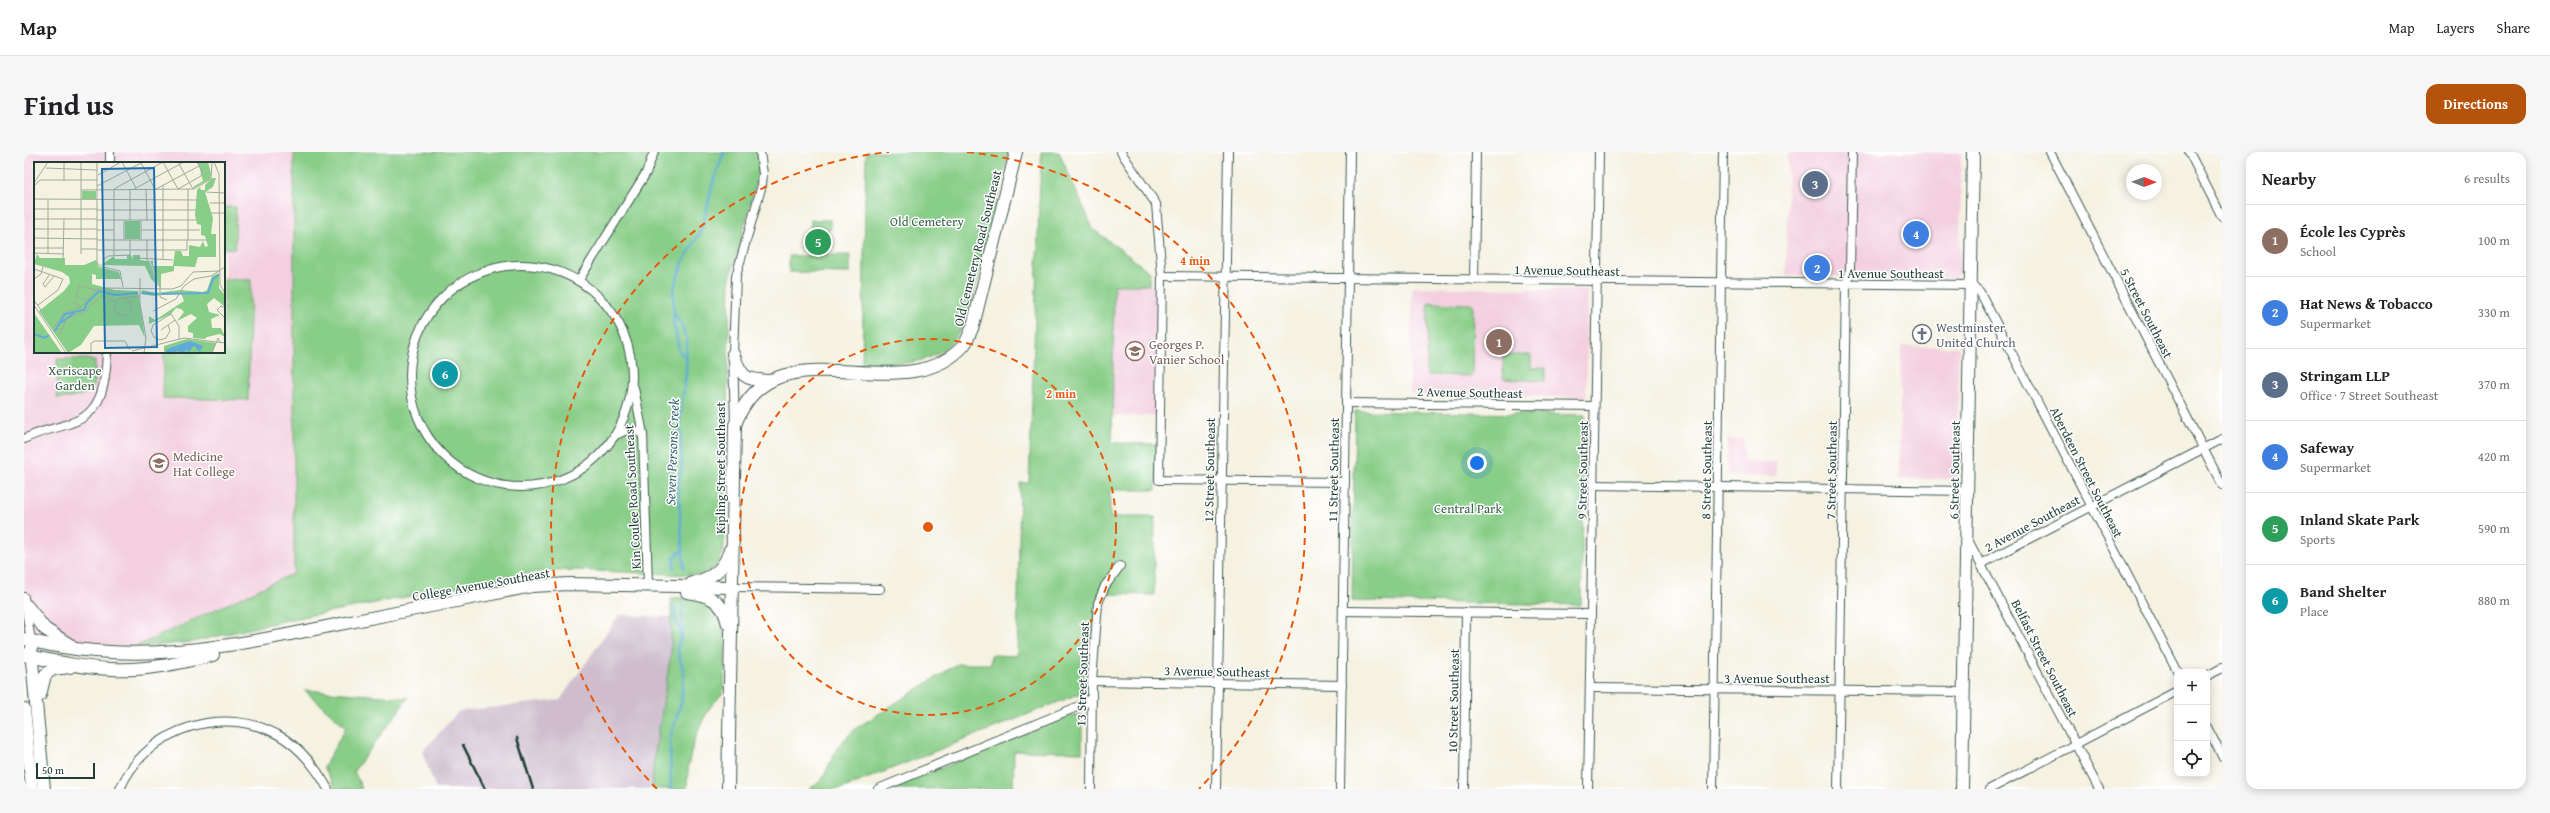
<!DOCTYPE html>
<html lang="en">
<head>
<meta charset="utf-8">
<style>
  :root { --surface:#fff; --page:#f6f6f6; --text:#202124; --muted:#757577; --line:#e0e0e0; --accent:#b45309 }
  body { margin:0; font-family:"Gentium Book Plus",serif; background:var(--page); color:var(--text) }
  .controls { position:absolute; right:12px; bottom:12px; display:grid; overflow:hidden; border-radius:8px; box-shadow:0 2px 10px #0003 }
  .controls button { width:36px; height:36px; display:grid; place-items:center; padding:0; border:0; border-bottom:1px solid var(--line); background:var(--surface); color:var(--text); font:20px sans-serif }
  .compass { position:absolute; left:2102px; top:12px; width:36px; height:36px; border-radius:50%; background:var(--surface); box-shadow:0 2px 10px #0003; rotate:91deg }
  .scale { position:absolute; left:12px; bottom:10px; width:59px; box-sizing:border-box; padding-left:4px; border:2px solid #1f3d34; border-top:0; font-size:11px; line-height:14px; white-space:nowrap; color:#1f3d34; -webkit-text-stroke:3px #fff; paint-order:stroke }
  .you { position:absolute; left:1453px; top:311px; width:14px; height:14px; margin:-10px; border:3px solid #fff; border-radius:50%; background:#1a73e8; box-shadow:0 0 0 6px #1a73e833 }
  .badge { display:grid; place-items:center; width:26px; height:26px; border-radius:50%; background:var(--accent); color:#fff; font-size:13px; font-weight:700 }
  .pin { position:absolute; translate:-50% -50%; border:2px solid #fff; box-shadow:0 1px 4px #0006 }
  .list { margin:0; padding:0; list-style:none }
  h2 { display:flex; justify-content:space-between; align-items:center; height:52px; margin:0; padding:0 16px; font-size:17px }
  h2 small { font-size:13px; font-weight:400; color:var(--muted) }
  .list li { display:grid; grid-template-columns:26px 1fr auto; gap:12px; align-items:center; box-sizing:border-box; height:72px; padding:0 16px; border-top:1px solid var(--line) }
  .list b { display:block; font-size:15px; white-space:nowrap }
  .list p { margin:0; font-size:13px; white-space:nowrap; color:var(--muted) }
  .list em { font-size:13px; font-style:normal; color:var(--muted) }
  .icon { flex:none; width:22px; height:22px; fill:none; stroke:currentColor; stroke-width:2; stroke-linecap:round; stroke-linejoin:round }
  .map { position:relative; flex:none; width:2198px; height:637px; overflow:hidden; border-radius:12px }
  header { display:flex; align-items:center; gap:24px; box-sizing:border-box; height:56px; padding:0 20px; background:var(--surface); border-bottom:1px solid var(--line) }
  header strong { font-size:19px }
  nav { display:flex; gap:22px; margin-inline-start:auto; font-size:14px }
  .intro { display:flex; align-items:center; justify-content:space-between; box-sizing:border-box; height:96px; padding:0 24px }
  h1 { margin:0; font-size:28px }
  .button { padding:10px 18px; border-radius:12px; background:var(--accent); color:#fff; font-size:14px; font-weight:700 }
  main { display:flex; gap:24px; padding:0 24px }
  aside { flex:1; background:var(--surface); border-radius:12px; box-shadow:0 2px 10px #0003 }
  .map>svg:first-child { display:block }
</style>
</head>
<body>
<header>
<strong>Map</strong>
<nav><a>Map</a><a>Layers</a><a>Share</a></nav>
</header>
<div class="intro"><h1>Find us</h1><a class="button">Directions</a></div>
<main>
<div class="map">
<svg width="2198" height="637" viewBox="0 0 2198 637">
  <rect width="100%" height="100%" fill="#fff"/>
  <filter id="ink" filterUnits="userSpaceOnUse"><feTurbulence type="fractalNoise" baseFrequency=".025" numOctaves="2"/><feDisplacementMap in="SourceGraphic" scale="8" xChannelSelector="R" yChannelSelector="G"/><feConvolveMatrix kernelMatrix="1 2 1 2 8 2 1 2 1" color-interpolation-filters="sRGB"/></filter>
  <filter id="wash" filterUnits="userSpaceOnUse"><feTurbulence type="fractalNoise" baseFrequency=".012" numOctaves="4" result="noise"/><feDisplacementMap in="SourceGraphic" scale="16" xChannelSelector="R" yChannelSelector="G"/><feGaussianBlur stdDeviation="0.9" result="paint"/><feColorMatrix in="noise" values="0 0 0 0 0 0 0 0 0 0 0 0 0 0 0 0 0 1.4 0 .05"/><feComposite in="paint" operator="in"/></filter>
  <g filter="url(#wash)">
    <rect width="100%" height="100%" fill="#f5f2e2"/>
    <!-- built -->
    <g fill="#f3cfdf" fill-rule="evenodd">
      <path d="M0 0H270V421L111 495 66 493 0 480ZM11 11H200V200H11Z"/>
      <polygon points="1764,0 1937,0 1936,121 1930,127 1762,123"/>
      <polygon points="1090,133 1134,133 1133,264 1088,264"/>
      <polygon points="1388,135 1564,138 1562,245 1386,242"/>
      <polygon points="1877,194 1935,195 1933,327 1875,327"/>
      <polygon points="1703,287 1719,287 1719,310 1752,310 1752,324 1703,324"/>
    </g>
    <!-- industrial -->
    <polygon fill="#cfbdce" points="595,463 647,465 647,501 629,614 629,637 412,637 398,600 435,559 536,548"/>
    <!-- green -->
    <g fill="#89ce88" stroke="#54865e">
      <path d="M270 0H740L706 127 700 395C698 411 688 421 672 423L548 418 512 420 263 468 169 490 111 495 270 421Z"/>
      <path d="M842 0H985L943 168C916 216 887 211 838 212Z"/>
      <polygon points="1017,0 1035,0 1069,77 1126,120 1125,133 1090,133 1088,291 1133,292 1132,338 1086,338 1086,365 1131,365 1130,443 1076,442 1057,541 817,637 785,637 798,628 814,594 831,577 933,512 967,512 967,503 993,504 996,331 1005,331"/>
      <polygon points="200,55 212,55 211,97 200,96"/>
      <polygon points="787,68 806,68 807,77 803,78 803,103 826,103 826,121 765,120 765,104 785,104"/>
      <polygon points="200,127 227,128 224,248 139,246 140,200 200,200"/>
      <polygon points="1404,151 1449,152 1448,224 1403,223"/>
      <polygon points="1479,203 1507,203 1507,216 1521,216 1521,229 1479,227"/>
      <polygon points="33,207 64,207 71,209 71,230 64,241 47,246 33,246"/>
      <polygon points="1331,259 1561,263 1557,453 1328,449"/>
      <path d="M647 446C658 446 673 445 684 448 707 454 700 519 700 538 697 545 690 550 685 557 670 583 663 607 663 637H629V614L647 501Z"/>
      <polygon points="280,538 384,546 330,619 338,637 312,637 300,615 322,575"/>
      <polygon points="1047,563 1058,563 1058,600 990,599 989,637 866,637"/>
    </g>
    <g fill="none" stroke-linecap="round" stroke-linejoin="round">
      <!-- stream -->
      <g stroke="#5faad7" stroke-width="2.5">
        <polyline points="650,163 649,168 656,201 661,204"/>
        <polyline points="650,416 650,406 659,397"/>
        <polyline points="660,416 654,334 658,313 656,269 662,220 663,187 656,170 650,163 649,139 659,110 678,77 688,34 700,0"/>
        <polyline points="650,454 652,470 658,482"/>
        <polyline points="647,637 646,586 657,551 660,521 653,496 658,482 659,452"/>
      </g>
    </g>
  </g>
  <g filter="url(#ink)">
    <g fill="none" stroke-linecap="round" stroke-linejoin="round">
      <defs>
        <g id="street">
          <polyline points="1097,0 1132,52 1138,124 1135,328 1321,330"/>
          <polyline points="2026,0 2198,333"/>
          <polyline points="2165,0 2198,65"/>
          <polyline points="86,11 86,0"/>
          <circle cx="497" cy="224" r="111"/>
          <polyline points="1138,124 1948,133 1956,140 2154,520"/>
          <polyline points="555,128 622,21 630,0"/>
          <polyline points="1450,128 1452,0"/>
          <polyline points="610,236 619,282 624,433"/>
          <polyline points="1322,251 1570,254"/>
          <polyline points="711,272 709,202 712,124 738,33 739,22 736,0"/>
          <polyline points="590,284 605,277 619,282"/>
          <path d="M0 287C19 277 34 277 52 269 80 258 82 225 83 200"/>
          <polyline points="1569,333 1944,339"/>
          <polyline points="1943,386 2075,637"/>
          <polyline points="1958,411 2198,287"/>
          <polyline points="708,435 856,437"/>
          <polyline points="0,445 7,489"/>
          <polyline points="1319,459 1567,462"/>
          <polyline points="2183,524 2198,516"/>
          <polyline points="1068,529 1318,533"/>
          <polyline points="1566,536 1940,540"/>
          <polyline points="2183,575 2198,604"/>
          <path d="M96 637C123 574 204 550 261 587 280 600 293 617 304 637"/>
          <polyline points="854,637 1060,552 1068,545"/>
          <polyline points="1067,637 1068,529 1074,451 1081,434 1096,414"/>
          <polyline points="1192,637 1204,0"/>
          <polyline points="1316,637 1326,0"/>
          <polyline points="1440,637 1442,460"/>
          <polyline points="1564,637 1575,0"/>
          <polyline points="1689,637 1699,0"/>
          <polyline points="1814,637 1822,134 1826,119 1828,0"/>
          <polyline points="1966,637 2153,539"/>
        </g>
        <g id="secondary">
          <path d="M709 202C718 225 719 227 744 229"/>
          <path d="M668 431C688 426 700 418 706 398"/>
          <path d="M663 440C685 443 699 448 704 472"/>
          <polyline points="3,454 21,477 46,493"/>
          <path d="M0 487C107 515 206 495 311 473 377 460 442 447 508 434L545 432 708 435"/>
          <polyline points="7,498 20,637"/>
          <path d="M0 503C29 509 59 516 88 517 123 519 156 511 189 503"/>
          <polyline points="16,543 21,523 29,517 46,515"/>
          <polyline points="0,557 8,637"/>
          <path d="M704 637 711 273C748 167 880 262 940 193 944 188 946 180 949 174L992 0"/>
          <polyline points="1938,637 1949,0"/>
        </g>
      </defs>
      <!-- street casing -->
      <use href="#street" stroke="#3f584e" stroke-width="10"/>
      <!-- secondary casing -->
      <use href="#secondary" stroke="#3f584e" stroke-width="14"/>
      <!-- street -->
      <use href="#street" stroke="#fff" stroke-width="8"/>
      <!-- secondary -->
      <use href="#secondary" stroke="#fff" stroke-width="12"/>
      <!-- rail -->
      <g stroke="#1f3d34" stroke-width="2.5">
        <polyline points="493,586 509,637"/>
        <polyline points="439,593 461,637"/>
      </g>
    </g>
  </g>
  <!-- distance rings -->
  <g fill="none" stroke="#e8590c" stroke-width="2" stroke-dasharray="7 5">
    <circle cx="904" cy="375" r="188"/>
    <path d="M633 637A377 377 0 0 1 865 0M943 0A377 377 0 0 1 1175 637"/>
  </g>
  <!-- icons -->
  <defs>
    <symbol id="church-ring" viewBox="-11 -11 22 22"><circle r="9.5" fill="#fff" stroke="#6b7280" stroke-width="1.5"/><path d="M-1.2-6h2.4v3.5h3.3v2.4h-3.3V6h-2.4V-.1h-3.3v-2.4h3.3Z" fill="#6b7280"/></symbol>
    <symbol id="school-ring" viewBox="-11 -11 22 22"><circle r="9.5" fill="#fff" stroke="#8d6e63" stroke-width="1.5"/><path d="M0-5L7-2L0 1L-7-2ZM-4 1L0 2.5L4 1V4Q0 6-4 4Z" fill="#8d6e63"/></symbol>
    <symbol id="university-ring" viewBox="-11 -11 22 22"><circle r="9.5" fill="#fff" stroke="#8d6e63" stroke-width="1.5"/><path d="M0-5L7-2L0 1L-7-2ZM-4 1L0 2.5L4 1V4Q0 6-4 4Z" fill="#8d6e63"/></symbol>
  </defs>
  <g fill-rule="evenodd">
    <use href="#church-ring" x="1887" y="171" width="22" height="22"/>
    <use href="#school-ring" x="1100" y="188" width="22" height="22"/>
    <use href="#university-ring" x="124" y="300" width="22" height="22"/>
  </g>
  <g text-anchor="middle" stroke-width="3" stroke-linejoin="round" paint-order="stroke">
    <!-- park labels -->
    <g font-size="13" fill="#3a6149" stroke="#fff">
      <text x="903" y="74">Old Cemetery</text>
      <text x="51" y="223">Xeriscape<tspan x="51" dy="15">Garden</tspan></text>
      <text x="1444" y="361">Central Park</text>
    </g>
    <!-- street labels -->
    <g font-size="13" fill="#1f3d34" stroke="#fff">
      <text transform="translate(953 96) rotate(-76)" y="5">Old Cemetery Road Southeast</text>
      <text transform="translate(1543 118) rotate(1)" y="5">1 Avenue Southeast</text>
      <text x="1867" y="126">1 Avenue Southeast</text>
      <text transform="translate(2123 161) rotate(63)" y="5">5 Street Southeast</text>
      <text transform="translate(1446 240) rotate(1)" y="5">2 Avenue Southeast</text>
      <text transform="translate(696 316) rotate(-90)" y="5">Kipling Street Southeast</text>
      <text transform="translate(1185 318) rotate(-89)" y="5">12 Street Southeast</text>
      <text transform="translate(1309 318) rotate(-89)" y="5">11 Street Southeast</text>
      <text transform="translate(1558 318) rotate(-89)" y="5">9 Street Southeast</text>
      <text transform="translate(1682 318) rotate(-89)" y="5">8 Street Southeast</text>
      <text transform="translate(1807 318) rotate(-89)" y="5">7 Street Southeast</text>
      <text transform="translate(1930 318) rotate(-89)" y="5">6 Street Southeast</text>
      <text transform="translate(2063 320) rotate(63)" y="5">Aberdeen Street Southeast</text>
      <text transform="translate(608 345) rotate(-93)" y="5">Kin Coulee Road Southeast</text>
      <text transform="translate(2008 371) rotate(-28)" y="5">2 Avenue Southeast</text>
      <text transform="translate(457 432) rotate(-10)" y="5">College Avenue Southeast</text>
      <text transform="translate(2021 506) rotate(63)" y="5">Belfast Street Southeast</text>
      <text transform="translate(1193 519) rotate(1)" y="5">3 Avenue Southeast</text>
      <text transform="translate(1058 522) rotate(-88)" y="5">13 Street Southeast</text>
      <text x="1753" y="531">3 Avenue Southeast</text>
      <text transform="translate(1429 549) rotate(-89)" y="5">10 Street Southeast</text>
    </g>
    <!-- worship labels -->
    <g font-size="13" fill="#5b616d" stroke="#fff" text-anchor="start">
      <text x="1912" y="180">Westminster<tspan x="1912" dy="15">United Church</tspan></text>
    </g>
    <!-- education labels -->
    <g font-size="13" fill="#785e54" stroke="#fff" text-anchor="start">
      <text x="1125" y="197">Georges P.<tspan x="1125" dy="15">Vanier School</tspan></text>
      <text x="149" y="309">Medicine<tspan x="149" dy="15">Hat College</tspan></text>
    </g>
    <!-- water labels -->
    <g font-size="14" font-style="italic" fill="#35636d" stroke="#fff">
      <text transform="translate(648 300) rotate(-88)" y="5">Seven Persons Creek</text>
    </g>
  </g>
  <!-- overview -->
  <g transform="translate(10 10)">
    <rect width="191" height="191" fill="#f5f2e2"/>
    <path d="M164 0H174L177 12 176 17 160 26 159 25 169 19ZM178 16H182L179 25 171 30 179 56 177 72H182V95H164L161 105 140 104V109L127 112V127L116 99H119V104H139L141 89H147L149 94H155V83L166 85 169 79 171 85 174 84 171 74 167 73V63L163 62 161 53 163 28 166 25 167 28H171V23ZM48 29H62V37H48ZM91 59H106V77H91ZM3 92 6 96H31V103H50L62 98 65 105 85 110 87 117H62V113L58 112V122L81 128 104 129 111 176 105 163 60 164 47 183 34 191 5 149 30 129 36 121 35 115 28 110 0 102ZM93 93H97L99 97V93H106V98L114 99 125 125 117 117 111 104 67 103 80 94 81 97H93ZM185 111V126L191 133 190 144 180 136 173 142 175 150 186 153 177 157 178 166H187L191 175 186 172 173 175 171 177 159 176V171L154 170V164L163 156 157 152 143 159 150 150 147 147 142 146 137 152 115 162V154L121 158 150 139 147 131 120 134 107 132 108 128 122 131 146 128 169 130 173 128 178 114ZM0 151 18 177 28 191H0ZM149 178 154 177 182 181 178 191H130V184Z" fill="#89ce88"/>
    <path d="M156 179 169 184 166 190 160 184 154 191 153 187 150 191H146L144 188 141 191 132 190 133 187Z" fill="#5faad7"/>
    <path fill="none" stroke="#5faad7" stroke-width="2" d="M108 131 124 132M127 132 174 131 179 117 185 113M27 161 40 151M21 169 31 152 50 148 53 141 65 129 82 133 104 131M0 172 11 176 15 173"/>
    <path fill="none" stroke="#9faa9c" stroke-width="1" d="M88 0 102 26M144 0 159 27M180 0 185 12 186 123 191 131M63 1V100L66 104 86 109 89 125M107 1 121 27M12 6 63 8M64 13 87 0M30 18V0M0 21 14 0M129 23V98M0 24 6 18H63M63 24 109 0M96 27V58M100 27 150 0M122 27 165 4M144 27 167 14 168 9 163 0M154 27V78M47 28 160 27 177 17 178 0M112 28 113 58M172 30 191 31M0 37 164 38M176 41H191M0 47H63M63 48H162M177 51H191M0 57H63M63 58H162M90 58V78M107 58V78M0 67H63M63 68H80M107 68H166M0 76 63 77M63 78H173M113 78V98M0 86H30M47 87H63M63 88H153V78M0 91 30 92M14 91V37M47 92V0M80 93V27L129 0 144 27M103 96 139 98M69 98 74 94 96 93V78M114 98 126 125V135L133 138M29 99 30 57M0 107 29 117 24 128 4 143M16 112 9 122 11 125 20 114M106 116V142L112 175 110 191M0 117 7 112 9 105M89 136 96 139 98 146 93 153 88 154 80 148 83 138 87 136 106 134M0 138 7 148M53 138 42 135 45 124 62 128M36 142 41 140 47 145M0 143 32 191M191 146 187 144 183 148 191 156M119 149 142 137 150 124 160 117 177 114 191 105M134 163 136 169 132 176 126 178 120 175 117 169 119 163 137 152 145 164V177M27 168 21 164 29 151 47 145 62 128 72 126 138 127 147 124 159 110 185 109M127 168 141 158M26 172 32 158 40 153 50 151 65 135H71L81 140M98 189 150 176 191 181M57 191V181L61 179H91L96 188M178 191 184 176 186 180"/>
    <path fill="#1f6fb2" fill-opacity="0.15" stroke="#1f6fb2" stroke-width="2" d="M120 6 123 185 71 186 68 7Z"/>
    <rect width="191" height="191" fill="none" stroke="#1f3d34" stroke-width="2"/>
  </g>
  <circle cx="904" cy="375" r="6" fill="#e8590c" stroke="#fff" stroke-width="2"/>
  <g font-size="12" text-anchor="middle" font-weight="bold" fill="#e8590c" stroke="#fff" stroke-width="3" stroke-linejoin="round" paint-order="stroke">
    <text x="1171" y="113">4 min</text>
    <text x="1037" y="246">2 min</text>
  </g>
</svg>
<div class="controls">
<button>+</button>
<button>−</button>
<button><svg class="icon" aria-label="locate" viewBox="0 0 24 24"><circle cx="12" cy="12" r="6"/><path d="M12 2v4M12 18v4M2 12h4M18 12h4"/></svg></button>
</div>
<svg class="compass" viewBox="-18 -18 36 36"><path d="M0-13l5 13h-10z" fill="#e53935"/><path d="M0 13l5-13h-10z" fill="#757577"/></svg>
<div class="scale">50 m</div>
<div class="you"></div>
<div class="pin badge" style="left:1475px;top:190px;background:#8d6e63">1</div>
<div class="pin badge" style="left:1793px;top:116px;background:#3f7fe0">2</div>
<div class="pin badge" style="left:1791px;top:32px;background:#5c6f8a">3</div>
<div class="pin badge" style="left:1892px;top:82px;background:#3f7fe0">4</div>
<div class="pin badge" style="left:794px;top:90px;background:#2e9e5b">5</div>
<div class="pin badge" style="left:421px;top:222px;background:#0f9aa8">6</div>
</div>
<aside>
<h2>Nearby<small>6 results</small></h2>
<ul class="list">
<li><span class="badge" style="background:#8d6e63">1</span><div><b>École les Cyprès</b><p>School</p></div><em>100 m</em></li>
<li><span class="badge" style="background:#3f7fe0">2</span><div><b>Hat News &amp; Tobacco</b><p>Supermarket</p></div><em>330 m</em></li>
<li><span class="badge" style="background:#5c6f8a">3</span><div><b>Stringam LLP</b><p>Office · 7 Street Southeast</p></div><em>370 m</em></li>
<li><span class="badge" style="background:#3f7fe0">4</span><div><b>Safeway</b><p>Supermarket</p></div><em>420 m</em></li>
<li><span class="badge" style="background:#2e9e5b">5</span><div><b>Inland Skate Park</b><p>Sports</p></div><em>590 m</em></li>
<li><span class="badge" style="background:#0f9aa8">6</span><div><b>Band Shelter</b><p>Place</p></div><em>880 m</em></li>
</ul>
</aside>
</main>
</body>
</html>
